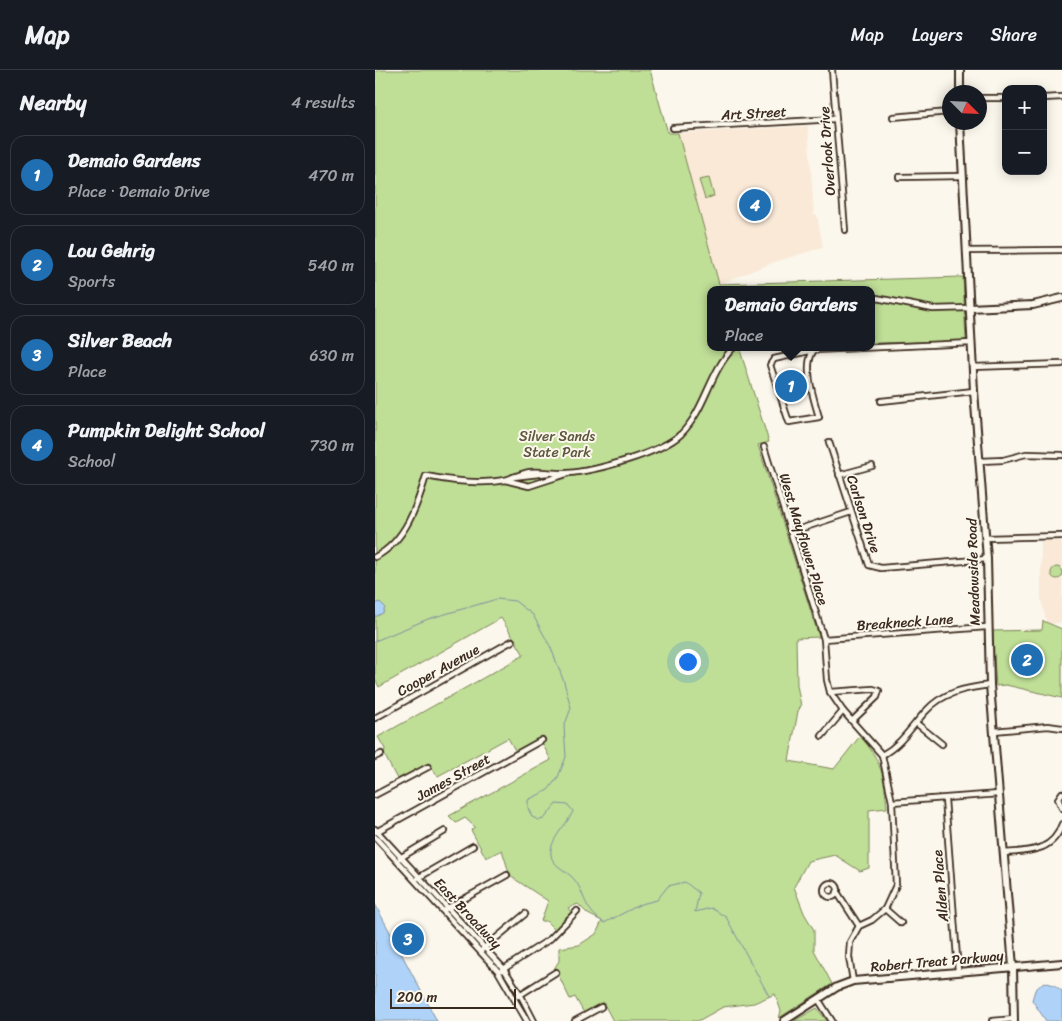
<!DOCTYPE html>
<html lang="en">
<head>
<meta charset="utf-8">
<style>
  :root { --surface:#171b24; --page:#242831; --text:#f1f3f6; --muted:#9ea1a6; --line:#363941; --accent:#1f6fb2 }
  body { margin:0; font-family:Sriracha,sans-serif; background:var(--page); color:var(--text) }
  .controls { position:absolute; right:15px; top:15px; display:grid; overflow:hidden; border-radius:10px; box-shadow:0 2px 12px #0003 }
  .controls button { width:45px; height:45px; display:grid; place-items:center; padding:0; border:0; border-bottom:1px solid var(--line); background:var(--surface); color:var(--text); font:25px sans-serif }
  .compass { position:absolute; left:567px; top:15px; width:45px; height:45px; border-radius:50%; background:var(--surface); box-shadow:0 2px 12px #0003; rotate:114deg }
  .scale { position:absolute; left:15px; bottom:12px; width:126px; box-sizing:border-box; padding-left:5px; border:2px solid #3b2a1e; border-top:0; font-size:14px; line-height:18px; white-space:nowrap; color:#3b2a1e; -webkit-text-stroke:4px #fbf7ec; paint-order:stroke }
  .you { position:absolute; left:312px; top:591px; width:18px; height:18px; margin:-12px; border:4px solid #fff; border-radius:50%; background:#1a73e8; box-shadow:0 0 0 8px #1a73e833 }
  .badge { display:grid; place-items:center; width:32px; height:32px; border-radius:50%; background:var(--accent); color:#fff; font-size:16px; font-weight:700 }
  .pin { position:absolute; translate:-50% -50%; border:2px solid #fff; box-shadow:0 1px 5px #0006 }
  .popup { position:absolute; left:332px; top:216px; width:168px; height:65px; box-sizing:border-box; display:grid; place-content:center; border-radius:10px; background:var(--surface); filter:drop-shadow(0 1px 4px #0005); font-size:16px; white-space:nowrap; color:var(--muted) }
  .popup b { font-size:19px; color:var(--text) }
  .popup::after { content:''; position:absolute; left:50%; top:100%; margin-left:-10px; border:10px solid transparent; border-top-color:var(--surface) }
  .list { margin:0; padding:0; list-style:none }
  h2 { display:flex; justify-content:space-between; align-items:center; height:65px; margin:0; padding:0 20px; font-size:21px }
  h2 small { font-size:16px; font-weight:400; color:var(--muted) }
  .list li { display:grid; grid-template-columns:32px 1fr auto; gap:15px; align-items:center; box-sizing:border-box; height:80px; margin:0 10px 10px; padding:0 10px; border:1px solid var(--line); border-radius:15px }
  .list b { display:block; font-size:19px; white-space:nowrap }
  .list p { margin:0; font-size:16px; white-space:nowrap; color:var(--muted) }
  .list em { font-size:16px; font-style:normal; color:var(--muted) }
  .map { position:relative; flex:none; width:687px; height:951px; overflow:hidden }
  header { display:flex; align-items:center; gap:30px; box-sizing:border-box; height:70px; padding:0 25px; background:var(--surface); border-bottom:1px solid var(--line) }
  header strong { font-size:24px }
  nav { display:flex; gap:28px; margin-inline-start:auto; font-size:18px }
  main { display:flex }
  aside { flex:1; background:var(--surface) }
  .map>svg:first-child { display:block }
</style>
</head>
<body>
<header>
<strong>Map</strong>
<nav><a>Map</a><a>Layers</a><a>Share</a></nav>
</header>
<main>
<aside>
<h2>Nearby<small>4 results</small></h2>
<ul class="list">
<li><span class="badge">1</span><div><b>Demaio Gardens</b><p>Place · Demaio Drive</p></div><em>470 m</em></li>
<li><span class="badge">2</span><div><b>Lou Gehrig</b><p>Sports</p></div><em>540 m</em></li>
<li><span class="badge">3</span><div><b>Silver Beach</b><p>Place</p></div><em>630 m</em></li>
<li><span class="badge">4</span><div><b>Pumpkin Delight School</b><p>School</p></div><em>730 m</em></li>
</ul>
</aside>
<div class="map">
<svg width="687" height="951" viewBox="0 0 687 951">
  <rect width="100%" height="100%" fill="#fbf7ec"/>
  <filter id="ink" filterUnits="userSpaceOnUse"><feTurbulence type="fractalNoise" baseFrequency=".02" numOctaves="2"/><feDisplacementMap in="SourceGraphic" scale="10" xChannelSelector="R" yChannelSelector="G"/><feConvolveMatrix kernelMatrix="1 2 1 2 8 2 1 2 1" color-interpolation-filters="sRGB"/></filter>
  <g filter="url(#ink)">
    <!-- built -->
    <g fill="#fae9d7">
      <polygon points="433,56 439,145 442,145 448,177 400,192 344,214 303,63"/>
      <polygon points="666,471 687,471 687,552 672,555 666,528"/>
    </g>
    <!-- green -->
    <g fill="#bfde96" stroke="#7d845a">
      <path d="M4 0H275L293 63H303L344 214 588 207 591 271 496 273V220H336V277H364L394 372 383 375 444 567 421 568 422 615 426 636 423 641 414 691 459 699 485 666C507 691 509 706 512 738L494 740V798L485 801 460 785 433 791 419 817 429 843 439 860V880L457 914 404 948 406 941 400 924 379 933 348 937 323 951H238L228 932 209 943 200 927 195 929 182 902H177L184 891V878L204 875 221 864 227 851 213 844 203 834 193 838 196 842 180 860 171 851H166L173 831 135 806 127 780 111 788 96 760 100 757 90 748 81 753 74 746 176 690 165 669 141 682 133 668 63 706 57 698 51 696 22 709 9 684 10 679 3 667 149 585 126 548 4 617 0 609V2Z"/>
      <polygon points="334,108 339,126 330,129 324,110"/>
      <circle cx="682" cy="503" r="6"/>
      <polygon points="668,551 687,559 687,628 631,615 621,616 617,561 667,560"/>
      <polygon points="442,938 452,951 419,951"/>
    </g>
    <!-- water -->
    <g fill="#afd3f8" stroke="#818fa1">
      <polygon points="5,532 10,537 8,543 0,547 0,534"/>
      <polygon points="0,834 62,951 0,951"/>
      <polygon points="669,912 679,915 687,921 687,951 671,951 657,930 660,920"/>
    </g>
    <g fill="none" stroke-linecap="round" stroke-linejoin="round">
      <!-- stream -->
      <path stroke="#818fa1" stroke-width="1" d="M0 571 53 549 122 529 140 531 158 545 176 578 189 612 196 638 189 657 191 687 183 707 173 720 153 730V738L157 747 164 750 169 749 181 734 193 735 198 741C193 754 174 769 176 785 177 795 190 800 197 807 212 823 205 836 229 853L266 834 282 830 293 816 310 812 324 823 320 842 336 838 351 847 394 926"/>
      <defs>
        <g id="street">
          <polyline points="457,0 470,160"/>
          <polyline points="604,28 631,28"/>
          <polyline points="668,28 687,27"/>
          <polyline points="518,47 574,42"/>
          <polyline points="298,58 460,49"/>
          <polyline points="524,107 587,106"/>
          <polyline points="591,181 687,180"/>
          <polyline points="496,227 558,239 594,238"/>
          <path d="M439 280C427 295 439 330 444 347L414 352 395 295 399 289 439 280 597 273"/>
          <polyline points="598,297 687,294"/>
          <polyline points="506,331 599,321"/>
          <polyline points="454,372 494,495 506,498 612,489"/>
          <polyline points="389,377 449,569 452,610 455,622 468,641 507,685 517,732 521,815 510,839 497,850 484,856 475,872 474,887 478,911"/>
          <polyline points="605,391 628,390 651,384 687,385"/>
          <polyline points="464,405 497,396"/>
          <polyline points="138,407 173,403"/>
          <polyline points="130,410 154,416 191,404"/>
          <polyline points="416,462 476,442"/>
          <polyline points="610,468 687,466"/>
          <path d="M0 487C30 472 42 436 51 406 76 411 104 415 130 410 139 408 146 403 155 402 168 401 180 404 193 403 221 401 286 383 306 364 331 339 334 302 359 277"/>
          <polyline points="449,569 612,557"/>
          <polyline points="455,622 498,619 504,621 502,627 478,650"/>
          <polyline points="0,648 137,571"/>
          <polyline points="541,653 567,674"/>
          <polyline points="619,661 673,656 687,658"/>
          <polyline points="447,666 468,641"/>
          <path d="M507 685C527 674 536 657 551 641 568 622 591 618 615 615"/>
          <polyline points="0,687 6,684"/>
          <polyline points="687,723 683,729 687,738"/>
          <polyline points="0,725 53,697"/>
          <polyline points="570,729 583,901"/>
          <polyline points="517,732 624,724"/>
          <polyline points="0,759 129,899 145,924 159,951"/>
          <polyline points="1,762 167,670"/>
          <polyline points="0,767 123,901 152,951"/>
          <path d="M629 783C654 781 678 782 687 754"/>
          <polyline points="25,788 70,761"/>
          <polyline points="43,808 98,776"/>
          <circle cx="456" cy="820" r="7"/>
          <polyline points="462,822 484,856"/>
          <polyline points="71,839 132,805"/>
          <polyline points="510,839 526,853"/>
          <polyline points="108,879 150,844"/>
          <polyline points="127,900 175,869 202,841"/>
          <polyline points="143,926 181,902"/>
          <polyline points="443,929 457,951"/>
          <polyline points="200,951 226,937"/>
          <polyline points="617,951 639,949"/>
        </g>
        <g id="secondary">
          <polyline points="585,22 585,0"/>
          <polyline points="585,52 599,321 612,489 615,615 638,897 639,951"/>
          <polyline points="594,238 658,235 687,228"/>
          <polyline points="409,951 462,917 478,911 687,893"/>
        </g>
      </defs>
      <!-- street casing -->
      <use href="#street" stroke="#3b2a1e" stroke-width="8"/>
      <!-- secondary casing -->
      <use href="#secondary" stroke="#3b2a1e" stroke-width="10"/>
      <!-- street -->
      <use href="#street" stroke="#fbf7ec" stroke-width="4.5"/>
      <!-- secondary -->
      <use href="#secondary" stroke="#fbf7ec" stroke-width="6"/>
    </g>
  </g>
  <g text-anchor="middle" stroke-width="4" stroke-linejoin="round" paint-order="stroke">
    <!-- street labels -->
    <g font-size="14" fill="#3b2a1e" stroke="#fbf7ec">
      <text transform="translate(379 43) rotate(-3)" y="5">Art Street</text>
      <text transform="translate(452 81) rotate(-94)" y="5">Overlook Drive</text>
      <text transform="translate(489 444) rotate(72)" y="5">Carlson Drive</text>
      <text transform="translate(429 469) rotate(73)" y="5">West Mayflower Place</text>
      <text transform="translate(598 502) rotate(-92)" y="5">Meadowside Road</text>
      <text transform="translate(530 552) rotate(-4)" y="5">Breakneck Lane</text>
      <text transform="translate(63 600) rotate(-29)" y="5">Cooper Avenue</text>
      <text transform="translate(78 707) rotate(-29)" y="5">James Street</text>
      <text transform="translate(565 816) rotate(-95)" y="5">Alden Place</text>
      <text transform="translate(93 843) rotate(47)" y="5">East Broadway</text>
      <text transform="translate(562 891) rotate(-5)" y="5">Robert Treat Parkway</text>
    </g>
    <!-- park labels -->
    <g font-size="14" fill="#5c573c" stroke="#fbf7ec">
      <text x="182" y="371">Silver Sands<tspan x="182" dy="16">State Park</tspan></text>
    </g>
  </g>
</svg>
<div class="controls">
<button>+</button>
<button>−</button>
</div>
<svg class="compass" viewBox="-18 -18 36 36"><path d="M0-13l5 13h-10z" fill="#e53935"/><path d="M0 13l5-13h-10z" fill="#9ea1a6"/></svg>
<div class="scale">200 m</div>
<div class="you"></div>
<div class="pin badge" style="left:416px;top:316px">1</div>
<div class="popup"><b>Demaio Gardens</b>Place</div>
<div class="pin badge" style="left:652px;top:590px">2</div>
<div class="pin badge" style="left:33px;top:869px">3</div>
<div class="pin badge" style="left:380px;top:135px">4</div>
</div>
</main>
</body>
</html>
